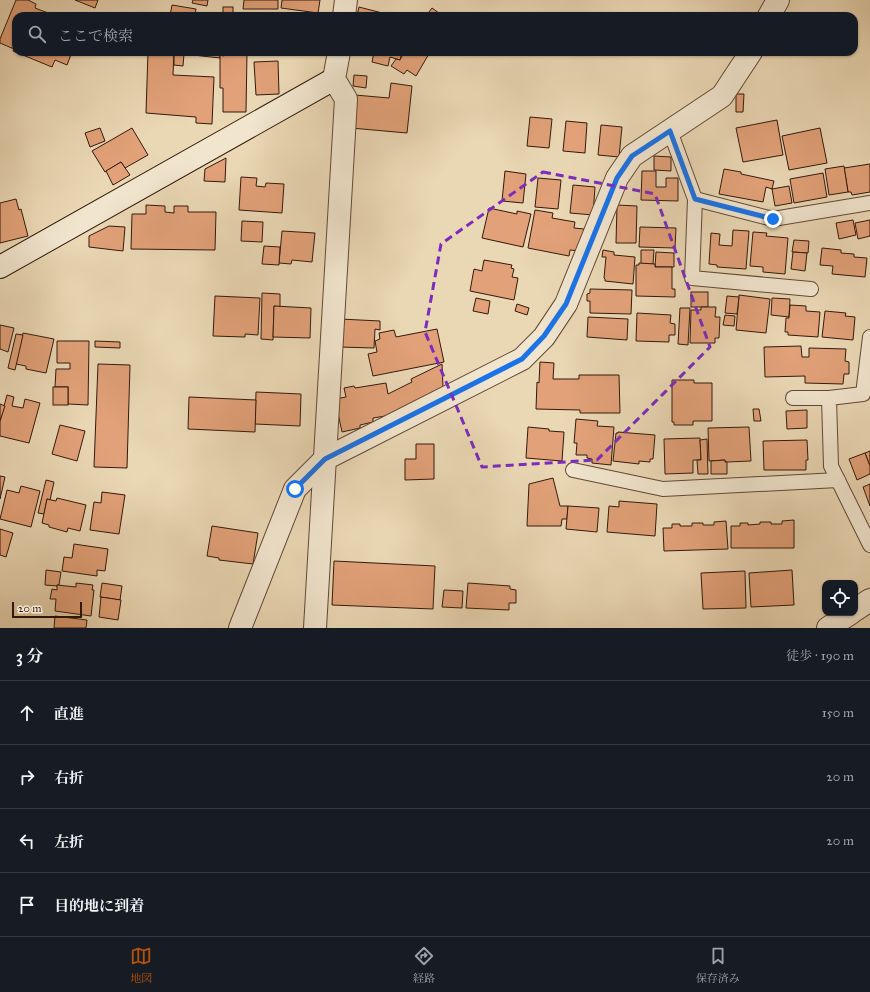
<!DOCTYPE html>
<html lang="ja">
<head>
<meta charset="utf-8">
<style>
  :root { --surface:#171b24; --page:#20242c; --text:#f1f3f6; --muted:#9ea1a6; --line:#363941; --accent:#b45309 }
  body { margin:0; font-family:"IM FELL Great Primer","Noto Serif JP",serif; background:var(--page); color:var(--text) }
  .controls { position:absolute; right:12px; bottom:12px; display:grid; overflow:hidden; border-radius:8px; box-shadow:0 1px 3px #0004 }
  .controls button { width:36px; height:36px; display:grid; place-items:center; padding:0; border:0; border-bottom:1px solid var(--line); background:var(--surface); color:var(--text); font:20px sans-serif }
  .scale { position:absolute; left:12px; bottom:10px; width:70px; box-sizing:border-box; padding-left:4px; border:2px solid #33190c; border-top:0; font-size:11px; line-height:14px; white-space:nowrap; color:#33190c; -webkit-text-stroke:3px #f1e5ce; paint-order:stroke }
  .stop { position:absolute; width:12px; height:12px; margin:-9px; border:3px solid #1a73e8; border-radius:50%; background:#fff }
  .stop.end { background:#1a73e8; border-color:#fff; box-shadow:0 1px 4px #0008 }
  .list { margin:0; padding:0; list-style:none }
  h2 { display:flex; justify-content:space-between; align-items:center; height:52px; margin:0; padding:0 16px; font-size:17px }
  h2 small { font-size:13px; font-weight:400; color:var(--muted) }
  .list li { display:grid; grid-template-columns:26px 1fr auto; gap:12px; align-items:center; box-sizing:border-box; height:64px; padding:0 16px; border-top:1px solid var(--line) }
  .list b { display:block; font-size:15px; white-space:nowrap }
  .list em { font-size:13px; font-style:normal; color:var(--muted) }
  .icon { flex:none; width:22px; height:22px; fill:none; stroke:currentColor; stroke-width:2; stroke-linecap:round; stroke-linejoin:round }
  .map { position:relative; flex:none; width:870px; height:628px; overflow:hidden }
  .search { position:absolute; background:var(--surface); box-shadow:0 1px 3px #0004; left:12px; right:12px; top:12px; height:44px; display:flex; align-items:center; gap:10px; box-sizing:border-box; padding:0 14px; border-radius:12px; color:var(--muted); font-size:15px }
  .sheet { height:308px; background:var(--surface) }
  nav { display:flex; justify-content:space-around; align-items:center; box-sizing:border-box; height:56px; border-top:1px solid var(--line); background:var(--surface); font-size:11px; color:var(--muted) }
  nav a { display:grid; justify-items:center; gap:2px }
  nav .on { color:var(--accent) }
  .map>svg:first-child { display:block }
</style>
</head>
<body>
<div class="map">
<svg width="870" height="628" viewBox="0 0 870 628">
  <rect width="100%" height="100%" fill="#ead7b4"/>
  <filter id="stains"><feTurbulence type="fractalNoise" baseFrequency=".005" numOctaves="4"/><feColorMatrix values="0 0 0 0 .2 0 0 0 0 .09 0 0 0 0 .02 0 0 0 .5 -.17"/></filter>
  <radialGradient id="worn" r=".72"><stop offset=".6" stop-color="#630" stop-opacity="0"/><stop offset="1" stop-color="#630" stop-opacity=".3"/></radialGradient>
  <!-- building -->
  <g fill="#e2a178" stroke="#33190c">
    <polygon points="16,0 28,0 36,4 35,8 56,16 16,16 16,52 72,52 67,65 55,60 52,67 13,51 14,49 0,43 0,39"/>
    <polygon points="75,0 98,0 95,8"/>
    <polygon points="193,0 208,0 207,6 192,3"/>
    <polygon points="244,0 278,0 278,9 243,9"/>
    <polygon points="282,0 320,0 318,13 281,8"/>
    <polygon points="172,5 196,9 195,15 202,16 170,16"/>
    <rect x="223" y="7" width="10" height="9"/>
    <polygon points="359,7 394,16 357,16"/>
    <polygon points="432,8 443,16 426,16"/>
    <polygon points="148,52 174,52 173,75 214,77 212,124 196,123 196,117 146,113"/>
    <polygon points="174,52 224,52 224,56 220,55 220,58 184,54 183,66 174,65"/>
    <polygon points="224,52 247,52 246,112 223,112 223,88 220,88 220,55 224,56"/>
    <polygon points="374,52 402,52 400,60 390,57 388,66 372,62"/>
    <polygon points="404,52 430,52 416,76 407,70 404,74 391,66 396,59 400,60"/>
    <polygon points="278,61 279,94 256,95 254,62"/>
    <polygon points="354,75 367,76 366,88 353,86"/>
    <polygon points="391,83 412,86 407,133 351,128 355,95 389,98"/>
    <polygon points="736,94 744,94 743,112 736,112"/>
    <polygon points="530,117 552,119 549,148 527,146"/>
    <polygon points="777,120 783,155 743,162 736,128"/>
    <polygon points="566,121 587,123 585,153 563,151"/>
    <polygon points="601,125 622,127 619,157 598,155"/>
    <polygon points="100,128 105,141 90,147 85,133"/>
    <polygon points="132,128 148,155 125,168 121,162 105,172 92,151"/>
    <polygon points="820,128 827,163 789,170 782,136"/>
    <polygon points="654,156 671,157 671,171 654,170"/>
    <polygon points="226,158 225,182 204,181 205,169"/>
    <polygon points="121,162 130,175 113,185 106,171"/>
    <polygon points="870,164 870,192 852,195 851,192 848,192 844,168"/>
    <polygon points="844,166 848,192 829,195 825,169"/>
    <polygon points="724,169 741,172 741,174 774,181 772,189 766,187 763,202 719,194"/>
    <polygon points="505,171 526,174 523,203 502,201"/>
    <polygon points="642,171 656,171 656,187 666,187 666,178 678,178 678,201 641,200"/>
    <polygon points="823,173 827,197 794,203 790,179"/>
    <polygon points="241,177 257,178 256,186 265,187 266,183 284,184 282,213 239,210"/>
    <polygon points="538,178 561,180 558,209 535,207"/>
    <polygon points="573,185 595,187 593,215 570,213"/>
    <polygon points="789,186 792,203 775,206 772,189"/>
    <polygon points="16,199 19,210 21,209 28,236 0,243 0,203"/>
    <polygon points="146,205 165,206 165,212 174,213 174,206 188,206 188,212 216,212 215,250 131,249 132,214 146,214"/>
    <polygon points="617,205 637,206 636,243 616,243"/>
    <polygon points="489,208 517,214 517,211 531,214 523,247 482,238"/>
    <polygon points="535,210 553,213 552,218 575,222 574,228 584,229 583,241 580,251 570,250 569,256 528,248"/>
    <polygon points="853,220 856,235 839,239 836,223"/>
    <polygon points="870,220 870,236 858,239 855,223"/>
    <polygon points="242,221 263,222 262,242 241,241"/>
    <polygon points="109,226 125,227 123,251 89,247 89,236"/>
    <polygon points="640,227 676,228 675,248 639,247"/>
    <polygon points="733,230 749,231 746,269 717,267 717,265 709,264 711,233 720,234 719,245 732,246"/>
    <polygon points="282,231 315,233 312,262 292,260 291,264 279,263"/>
    <polygon points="753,232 767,233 766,236 788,238 785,274 763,272 763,267 750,266"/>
    <polygon points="794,240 809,241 808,253 792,252"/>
    <polygon points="264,246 280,247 279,265 262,264"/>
    <polygon points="822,248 841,250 841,253 854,254 854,257 867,258 865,277 832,274 833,266 820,265"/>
    <polygon points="603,250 614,252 614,255 635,257 633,284 605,281 605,279 604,278 606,257 602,257"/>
    <polygon points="641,250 654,250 653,264 641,264"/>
    <polygon points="656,252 674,253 674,267 655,267"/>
    <polygon points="793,252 807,253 805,271 791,269"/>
    <polygon points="484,260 512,265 511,268 514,269 512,277 518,278 514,300 470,291 474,269 482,271"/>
    <polygon points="639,263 655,264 655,267 672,267 672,289 675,289 675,297 636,296 636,265 639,265"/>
    <polygon points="590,289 632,290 631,314 590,313 590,301 587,301 587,294 590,293"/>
    <rect x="691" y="292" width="17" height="15"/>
    <polygon points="262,293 280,294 280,307 274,306 273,340 261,339"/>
    <polygon points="739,295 770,299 766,333 736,330"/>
    <polygon points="215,296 260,298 258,335 245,334 245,337 213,336"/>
    <polygon points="727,296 739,297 737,314 725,313"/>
    <polygon points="476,298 490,301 488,314 473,311"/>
    <polygon points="772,298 790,299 789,317 771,315"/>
    <polygon points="517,304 529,308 527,315 515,311"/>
    <polygon points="790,305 806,306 806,311 820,312 818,337 788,335 788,332 785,332 786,318 789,318"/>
    <polygon points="274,306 311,308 310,338 273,337"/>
    <polygon points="701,307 716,307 715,317 720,317 719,338 715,338 715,343 690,343 691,310 701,310"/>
    <polygon points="680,308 690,308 688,345 678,344"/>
    <polygon points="825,311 846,313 845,316 855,317 853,340 822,337"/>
    <polygon points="637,313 671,315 670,323 675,324 675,335 669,335 669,342 636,341"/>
    <polygon points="725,315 735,316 734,326 723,325"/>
    <polygon points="588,317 628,319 627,340 587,337"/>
    <polygon points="340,319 380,321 380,330 375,329 374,348 339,347"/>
    <polygon points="0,325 14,328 8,352 0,349"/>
    <polygon points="437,329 444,362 373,376 368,354 377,352 375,341 380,339 379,333 394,330 396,337"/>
    <polygon points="23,333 54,339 46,373 26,369 26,366 16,364"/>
    <polygon points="16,334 23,335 15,370 8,368"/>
    <polygon points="57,341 89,341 88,405 68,404 68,387 55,387 56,369 70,369 70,363 57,363"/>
    <polygon points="95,341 120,342 120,348 95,347"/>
    <polygon points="801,346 802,357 809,357 809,348 846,349 845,361 849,362 849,374 844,374 843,384 805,383 805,376 765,377 764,347"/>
    <polygon points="540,362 554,363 553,379 579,379 579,375 619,375 620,413 580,413 580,410 536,409 537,382 539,383"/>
    <polygon points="98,364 130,365 127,468 94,467"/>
    <polygon points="442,364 443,388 392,415 373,418 373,422 360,425 360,428 342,432 335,399 346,397 344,388 354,386 355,388 386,383 388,394 412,382 411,379"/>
    <polygon points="672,380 694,380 694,383 712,383 712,421 693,421 693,425 674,425 674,422 672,422"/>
    <rect x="53" y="387" width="15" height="18"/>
    <polygon points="256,392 301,394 300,426 255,424"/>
    <polygon points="7,395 14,397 12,406 23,408 25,399 40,403 29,443 0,436 0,421"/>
    <polygon points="189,397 256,400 255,432 188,429"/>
    <polygon points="0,404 5,406 0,421"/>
    <polygon points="753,409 759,409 761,421 754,421"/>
    <polygon points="807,410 807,428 787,429 786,411"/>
    <polygon points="576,419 598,421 597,426 614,427 611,465 592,463 592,459 587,458 587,455 576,455 577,443 574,443"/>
    <polygon points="60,425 85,431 77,461 52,454"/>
    <polygon points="528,427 549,429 549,431 564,432 562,461 526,458"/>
    <polygon points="749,427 751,461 727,462 725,462 725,460 709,461 708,428"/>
    <polygon points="618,432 655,435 653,459 650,459 650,462 639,461 639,464 613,461 616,433 618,433"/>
    <polygon points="700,438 701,460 693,460 693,473 665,474 664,439"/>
    <polygon points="707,439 708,474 698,474 697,460 701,460 700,440"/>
    <polygon points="807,440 808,460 806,460 806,470 764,470 763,441"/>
    <polygon points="416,444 434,444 434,479 405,480 405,459 416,459"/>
    <polygon points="870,451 870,466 865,453"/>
    <polygon points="865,453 870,466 870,474 857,480 849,459"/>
    <polygon points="725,460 725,462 727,462 727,474 711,474 711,461"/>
    <polygon points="0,476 5,477 0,499"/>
    <polygon points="553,478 560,506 568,506 567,519 562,519 561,526 527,526 529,484"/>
    <polygon points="46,480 54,482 50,500 47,499 44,514 38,513"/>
    <polygon points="870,484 870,506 863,487"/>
    <polygon points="21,486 40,491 31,527 0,519 7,490 19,493"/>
    <polygon points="102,492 125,495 119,534 90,530 94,502 101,503"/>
    <polygon points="57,498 86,505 80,531 68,528 67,532 49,527 49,525 42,523 47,499 56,501"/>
    <polygon points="619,501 657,504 655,536 607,532 609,506 619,507"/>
    <polygon points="568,506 599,508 597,532 566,529"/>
    <polygon points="794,520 794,548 731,548 731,526 740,526 740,523 748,523 748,525 760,524 760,522 771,522 771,524 782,524 782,521"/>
    <polygon points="726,521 728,549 664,551 663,528 672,528 672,524 680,524 680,526 692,526 692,523 703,523 703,525 714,525 714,522"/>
    <polygon points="212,526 258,533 253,564 219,560 219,558 207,556"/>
    <polygon points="0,529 13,533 6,557 0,555"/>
    <polygon points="74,544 108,549 105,571 97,570 97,576 62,571 64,557 72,558"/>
    <polygon points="334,561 435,566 433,609 332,605"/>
    <polygon points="46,570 61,572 59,585 57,585 57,586 45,585"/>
    <polygon points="792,570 794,605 751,607 749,573"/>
    <polygon points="745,571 746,608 703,609 701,573"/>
    <polygon points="76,583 93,585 92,590 94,590 91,616 55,611 56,599 50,599 52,589 57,590 57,585 76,587"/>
    <polygon points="102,583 122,586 120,600 100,597"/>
    <polygon points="468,583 510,586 510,589 516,590 516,603 509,603 509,610 466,608"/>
    <polygon points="444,590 463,591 462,608 442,607"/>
    <polygon points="101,597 121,600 118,620 99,617"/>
    <polygon points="55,616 87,620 86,628 54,628"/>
  </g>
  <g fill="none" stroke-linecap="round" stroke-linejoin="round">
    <defs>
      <g id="lane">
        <polyline points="670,131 695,199 692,278 811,289"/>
        <polyline points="695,199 773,219 870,203"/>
        <polyline points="870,337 863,394 829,398 831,466 870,545"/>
        <polyline points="793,398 829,398"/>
        <polyline points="573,470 663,489 838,480"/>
      </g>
      <g id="street">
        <polyline points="344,16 346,0"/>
        <polyline points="769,16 778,0"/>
        <polyline points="855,610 870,600"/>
        <polyline points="240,628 295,489 325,459 522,359 544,337 566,304 617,178 632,156 722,96 751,52"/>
        <polyline points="315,628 346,99 334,79 339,52"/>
        <polyline points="828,628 851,613"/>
      </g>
      <polyline id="secondary" points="0,267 334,79"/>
    </defs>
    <!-- lane casing -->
    <use href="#lane" stroke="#614836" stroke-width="16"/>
    <!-- street casing -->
    <use href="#street" stroke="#614836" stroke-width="24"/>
    <!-- secondary casing -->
    <use href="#secondary" stroke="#33190c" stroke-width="24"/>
    <!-- lane -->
    <use href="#lane" stroke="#f1e5ce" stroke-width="14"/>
    <!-- street -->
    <use href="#street" stroke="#f1e5ce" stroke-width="22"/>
    <!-- secondary -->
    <use href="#secondary" stroke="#f1e5ce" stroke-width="22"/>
  </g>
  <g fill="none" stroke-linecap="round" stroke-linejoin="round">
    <!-- route -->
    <polyline stroke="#1a73e8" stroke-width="5" points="295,489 325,459 522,359 544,336 566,304 617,178 632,156 670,131 695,199 773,219"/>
  </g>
  <!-- marked area -->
  <path fill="none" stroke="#7b2cbf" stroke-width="3" stroke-dasharray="8 5" stroke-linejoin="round" d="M543 172 655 194 710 347 597 460 482 467 425 332 441 244Z"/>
  <rect width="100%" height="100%" filter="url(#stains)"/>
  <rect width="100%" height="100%" fill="url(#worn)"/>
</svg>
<div class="controls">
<button><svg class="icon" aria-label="locate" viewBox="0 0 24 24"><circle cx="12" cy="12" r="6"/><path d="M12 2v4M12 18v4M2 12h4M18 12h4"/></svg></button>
</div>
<div class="scale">20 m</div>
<div class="stop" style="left:295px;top:489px"></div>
<div class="stop end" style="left:773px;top:219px"></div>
<div class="search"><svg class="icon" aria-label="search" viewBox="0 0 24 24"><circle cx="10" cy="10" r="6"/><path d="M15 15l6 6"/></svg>ここで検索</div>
</div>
<section class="sheet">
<h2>3 分<small>徒歩 · 190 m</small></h2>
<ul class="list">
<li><svg class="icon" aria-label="ahead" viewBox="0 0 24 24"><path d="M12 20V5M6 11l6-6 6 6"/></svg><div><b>直進</b></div><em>150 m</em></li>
<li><svg class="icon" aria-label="right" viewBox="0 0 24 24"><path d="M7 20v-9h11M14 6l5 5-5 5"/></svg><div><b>右折</b></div><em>20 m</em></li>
<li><svg class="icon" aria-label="left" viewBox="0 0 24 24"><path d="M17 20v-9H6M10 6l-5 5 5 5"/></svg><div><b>左折</b></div><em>20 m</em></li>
<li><svg class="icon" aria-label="arrive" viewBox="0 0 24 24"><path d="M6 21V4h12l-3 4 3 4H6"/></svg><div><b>目的地に到着</b></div></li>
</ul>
</section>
<nav>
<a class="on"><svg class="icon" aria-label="map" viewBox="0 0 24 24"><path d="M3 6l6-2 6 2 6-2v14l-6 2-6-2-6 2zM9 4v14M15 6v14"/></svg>地図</a>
<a><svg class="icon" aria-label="directions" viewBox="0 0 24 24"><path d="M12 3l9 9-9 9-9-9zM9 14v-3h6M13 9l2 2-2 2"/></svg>経路</a>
<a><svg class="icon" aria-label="saved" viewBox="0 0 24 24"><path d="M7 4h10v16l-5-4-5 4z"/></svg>保存済み</a>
</nav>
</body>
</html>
